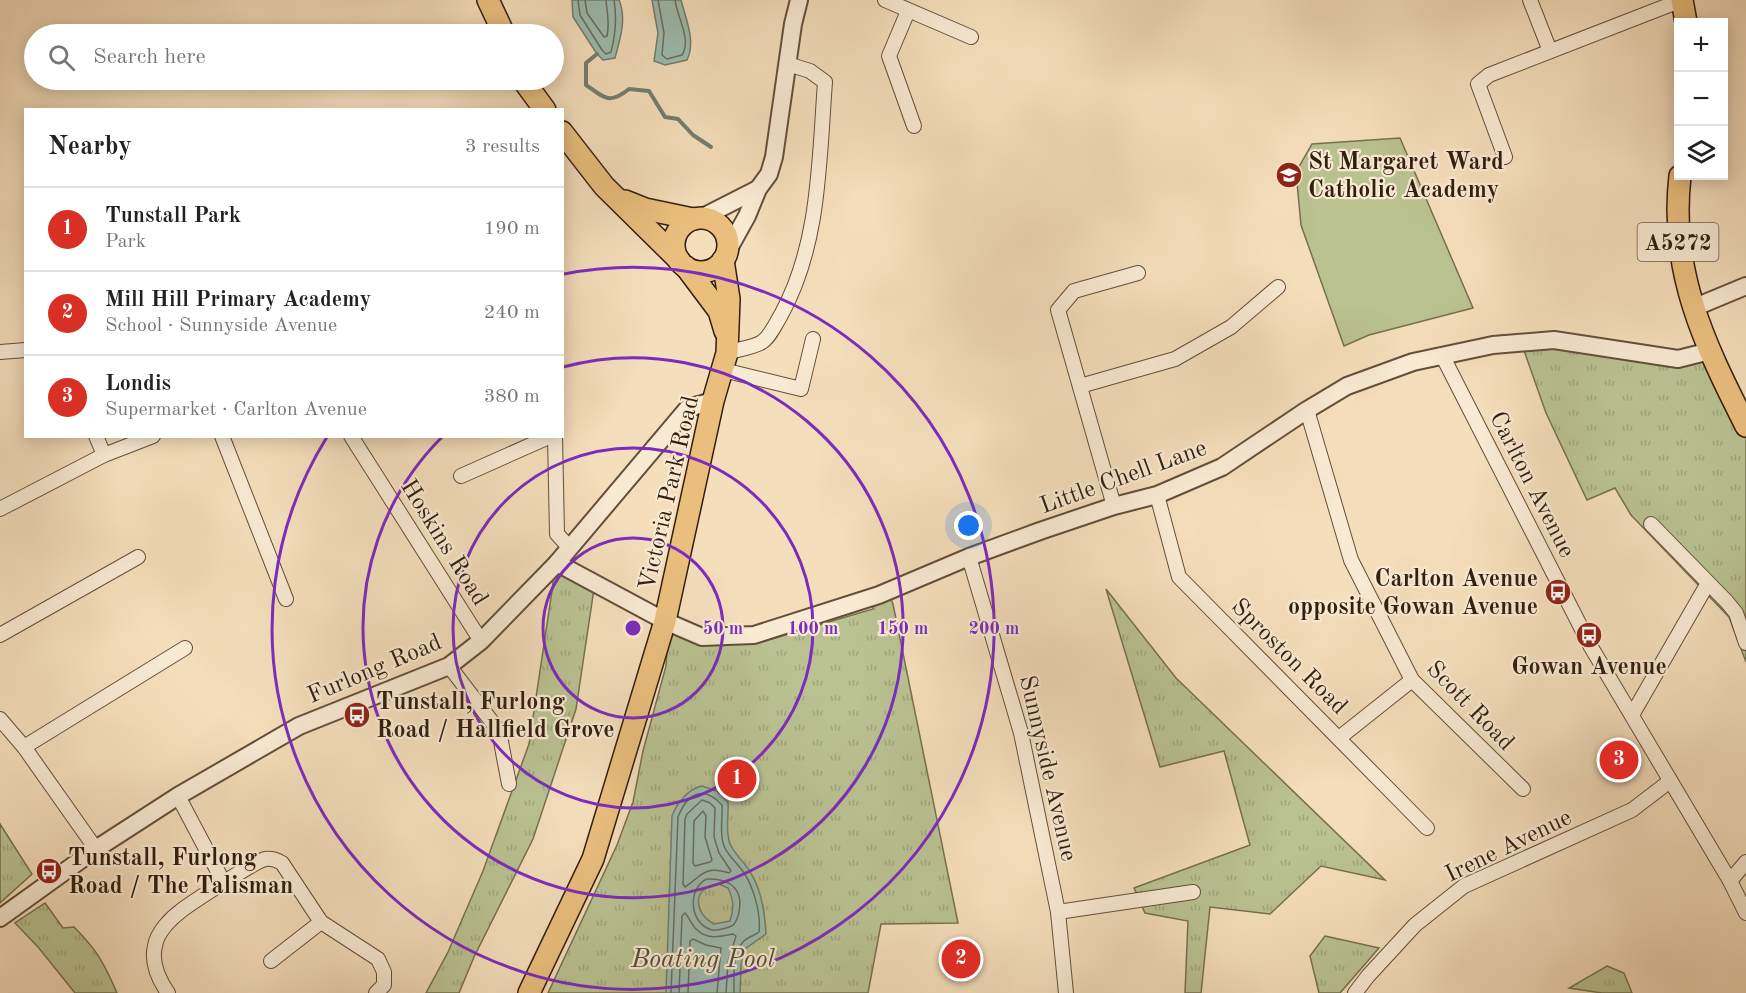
<!DOCTYPE html>
<html lang="en">
<head>
<meta charset="utf-8">
<style>
  :root { --surface:#fff; --page:#f6f6f6; --text:#222; --muted:#767676; --line:#e0e0e0; --accent:#d93025 }
  body { margin:0; font-family:"Old Standard TT",serif; background:var(--page); color:var(--text) }
  .controls { position:absolute; right:18px; top:18px; display:grid; overflow:hidden; border-radius:0px; box-shadow:0 3px 15px #0003 }
  .controls button { width:54px; height:54px; display:grid; place-items:center; padding:0; border:0; border-bottom:2px solid var(--line); background:var(--surface); color:var(--text); font:30px sans-serif }
  .you { position:absolute; left:969px; top:526px; width:21px; height:21px; margin:-15px; border:4px solid #fff; border-radius:50%; background:#1a73e8; box-shadow:0 0 0 9px #1a73e833 }
  .badge { display:grid; place-items:center; width:39px; height:39px; border-radius:50%; background:var(--accent); color:#fff; font-size:20px; font-weight:700 }
  .pin { position:absolute; translate:-50% -50%; border:3px solid #fff; box-shadow:0 2px 6px #0006 }
  .list { margin:0; padding:0; list-style:none }
  h2 { display:flex; justify-content:space-between; align-items:center; height:78px; margin:0; padding:0 24px; font-size:26px }
  h2 small { font-size:20px; font-weight:400; color:var(--muted) }
  .list li { display:grid; grid-template-columns:39px 1fr auto; gap:18px; align-items:center; box-sizing:border-box; height:84px; padding:0 24px; border-top:2px solid var(--line) }
  .list b { display:block; font-size:22px; white-space:nowrap }
  .list p { margin:0; font-size:20px; white-space:nowrap; color:var(--muted) }
  .list em { font-size:20px; font-style:normal; color:var(--muted) }
  .icon { flex:none; width:33px; height:33px; fill:none; stroke:currentColor; stroke-width:2; stroke-linecap:round; stroke-linejoin:round }
  .map { position:relative; flex:none; width:1746px; height:993px; overflow:hidden }
  .search { position:absolute; background:var(--surface); box-shadow:0 3px 15px #0003; left:24px; top:24px; width:540px; height:66px; display:flex; align-items:center; gap:15px; box-sizing:border-box; padding:0 21px; border-radius:33px; color:var(--muted); font-size:22px }
  .panel { position:absolute; background:var(--surface); box-shadow:0 3px 15px #0003; left:24px; top:108px; width:540px; height:330px; border-radius:0px }
  .map>svg:first-child { display:block }
</style>
</head>
<body>
<div class="map">
<svg width="1746" height="993" viewBox="0 0 1746 993">
  <defs>
    <pattern id="grass-tufts" width="24" height="20" patternUnits="userSpaceOnUse" patternTransform="scale(1.5)"><rect width="24" height="20" fill="#bac292"/><path d="M3 7l-1-3M5 7V3M7 7l1-3M15 17l-1-3M17 17v-4M19 17l1-3" fill="none" stroke="#a0a67d"/></pattern>
  </defs>
  <rect width="100%" height="100%" fill="#f5debc"/>
  <filter id="stains"><feTurbulence type="fractalNoise" baseFrequency=".00333" numOctaves="4"/><feColorMatrix values="0 0 0 0 .2 0 0 0 0 .09 0 0 0 0 .02 0 0 0 .5 -.17"/></filter>
  <radialGradient id="worn" r=".72"><stop offset=".6" stop-color="#630" stop-opacity="0"/><stop offset="1" stop-color="#630" stop-opacity=".3"/></radialGradient>
  <!-- grass -->
  <g fill="url(#grass-tufts)" stroke="#767050" stroke-width="1.5">
    <polygon points="1521,342 1626,350 1710,351 1746,426 1746,662 1729,617 1631,515 1615,488 1587,500 1546,413"/>
    <polygon points="552,568 595,582 576,709 533,839 474,957 459,993 426,993 448,952 483,871 529,744 553,584"/>
    <polygon points="1106,589 1176,678 1385,880 1321,866 1270,914 1210,907 1201,993 1185,993 1188,921 1145,913 1134,888 1250,845 1224,751 1160,767"/>
    <polygon points="888,591 893,604 958,923 881,924 868,993 548,993 617,845 633,802 643,751 666,666 668,634 674,633 700,644 758,643 873,609 872,597"/>
    <polygon points="0,824 32,874 0,903"/>
    <path d="M45 903 63 928 74 927C97 950 104 963 117 993H75L38 947 15 923Z"/>
    <polygon points="1325,936 1379,948 1340,993 1319,993 1310,956"/>
    <polygon points="1607,966 1624,973 1632,993 1602,993 1569,988"/>
  </g>
  <!-- pitch -->
  <polygon fill="#bac292" stroke="#767050" stroke-width="1.5" points="1400,138 1473,308 1369,335 1344,346 1301,225 1296,172 1312,144"/>
  <!-- water -->
  <g fill="#9cbcaf" stroke="#727d6f" stroke-width="1.5" fill-rule="evenodd">
    <path d="M572 0H619C627 19 620 39 615 58L603 60 597 54 573 17Z"/>
    <path d="M652 0H681C686 20 696 41 687 60L665 65 654 61 658 33Z"/>
    <path d="M702 786 717 791 728 802C729 815 725 831 730 844 734 853 743 861 749 870 761 888 765 913 766 934L745 949 741 965 740 993H666L672 816C677 803 688 789 702 786ZM719 884 728 888C734 900 734 909 730 921L714 924C693 913 692 886 719 884Z"/>
  </g>
  <g fill="none" stroke-linecap="round" stroke-linejoin="round">
    <!-- shore -->
    <g stroke="#686d5e" stroke-width="1.5">
      <path d="M578 0 580 15 602 50 606 54 611 52C616 33 617 18 614 0"/>
      <path d="M585 0 587 13 604 37 607 36C610 23 607 12 606 0"/>
      <path d="M658 0 664 33 662 55 667 59 682 55C692 40 677 17 675 0"/>
      <path d="M702 800 710 803 715 808 714 837 719 853 731 871 729 873C704 865 702 876 685 887L683 884 685 819 687 814Z"/>
      <polygon points="703,811 706,816 705,837 712,860 710,862 695,866 693,863 694,821"/>
      <path d="M707 879C732 878 745 891 738 916 735 924 734 926 726 928 721 929 716 931 712 930 689 924 687 888 707 879Z"/>
      <path d="M671 993 678 817C687 794 703 784 722 805 723 819 719 833 724 846 728 856 738 864 744 873 754 888 761 914 759 932 754 936 747 937 743 942 732 953 734 978 734 993"/>
      <path d="M679 993 682 916 685 913C689 917 691 924 696 929 707 940 719 937 733 934L736 936 728 962 726 993"/>
      <polyline points="688,993 690,941 693,939 706,945 721,948 717,993"/>
    </g>
    <!-- stream -->
    <path stroke="#727d6f" stroke-width="4" d="M597 54 586 63V85C605 98 609 105 629 89L649 91 665 117 678 119 693 135 711 147"/>
    <defs>
      <g id="minor">
        <polyline points="885,0 971,37"/>
        <polyline points="1530,0 1550,51"/>
        <polyline points="908,11 889,56 914,126"/>
        <polyline points="1505,157 1478,84 1489,75 1682,0"/>
        <polyline points="0,352 26,350"/>
        <path d="M727 353C737 349 753 348 762 342 770 337 776 323 781 315 820 244 819 161 825 82L810 71 788 64"/>
        <polyline points="1442,355 1591,647 1730,881 1746,913"/>
        <polyline points="723,370 801,389 813,339"/>
        <polyline points="1080,386 1175,359 1231,327 1278,287"/>
        <polyline points="1307,410 1351,560 1412,680 1523,789"/>
        <polyline points="96,436 104,455"/>
        <polyline points="222,436 286,599"/>
        <polyline points="351,436 481,641"/>
        <polyline points="555,436 557,534 569,547"/>
        <polyline points="461,476 551,436"/>
        <polyline points="1157,495 1179,577 1427,828"/>
        <polyline points="1114,506 1058,310 1074,291 1138,273"/>
        <polyline points="0,509 104,455 153,436"/>
        <polyline points="1651,524 1727,602 1736,613 1746,643"/>
        <polyline points="969,557 1021,733 1058,912 1066,993"/>
        <polyline points="0,635 138,557"/>
        <polyline points="449,666 499,731 509,784"/>
        <polyline points="1632,715 1708,583"/>
        <polyline points="0,719 24,747 96,849"/>
        <polyline points="1339,738 1412,680"/>
        <polyline points="24,747 185,648"/>
        <polyline points="178,796 224,883"/>
        <polyline points="1730,881 1746,862"/>
        <polyline points="1058,912 1193,892"/>
        <polyline points="271,961 321,922"/>
        <path d="M168 993C159 980 151 962 155 946 157 932 171 918 182 910 194 901 254 862 265 859 271 858 277 860 282 863L321 922 378 959 384 972V985L376 993"/>
        <polyline points="1355,993 1368,976 1415,925 1464,886 1632,810 1670,781"/>
      </g>
      <g id="tertiary">
        <polyline points="701,218 758,189"/>
        <polyline points="727,252 747,216 758,189 769,174 774,157 793,24 799,0"/>
        <polyline points="1693,308 1746,286"/>
        <polyline points="557,563 665,621 702,637 754,635 879,595 969,557 1040,531 1114,506 1157,495 1222,467 1307,410 1347,386 1413,362 1493,345 1554,340 1678,359 1710,351"/>
        <polyline points="0,918 96,849 178,796 299,726 449,666 481,641 557,563 688,408 713,401"/>
      </g>
      <g id="primary">
        <polyline points="488,0 504,34"/>
        <polyline points="1682,0 1686,22"/>
        <polyline points="523,80 545,110"/>
        <polyline points="562,132 604,186 679,260"/>
        <path d="M1680 176C1669 271 1704 343 1746 426"/>
        <polyline points="625,201 645,209 693,219"/>
        <circle cx="701" cy="245" r="27"/>
        <polyline points="686,267 719,311 725,331"/>
        <polyline points="529,993 593,859 665,621 713,401 727,353 729,299 723,260"/>
      </g>
    </defs>
    <!-- minor casing -->
    <use href="#minor" stroke="#644e3a" stroke-width="16"/>
    <!-- tertiary casing -->
    <use href="#tertiary" stroke="#644e3a" stroke-width="20"/>
    <!-- primary casing -->
    <use href="#primary" stroke="#331e0e" stroke-width="24"/>
    <!-- minor -->
    <use href="#minor" stroke="#f8ead3" stroke-width="14"/>
    <!-- tertiary -->
    <use href="#tertiary" stroke="#f8ead3" stroke-width="16"/>
    <!-- primary -->
    <use href="#primary" stroke="#eabf7e" stroke-width="21"/>
  </g>
  <!-- distance rings -->
  <g fill="none" stroke="#7b2cbf" stroke-width="3">
    <circle cx="633" cy="628" r="90"/>
    <circle cx="633" cy="628" r="180"/>
    <path d="M563 367A270 270 0 1 1 442 437"/>
    <path d="M564 274A361 361 0 1 1 327 437"/>
  </g>
  <!-- icons -->
  <defs>
    <symbol id="school-disc" viewBox="-11 -11 22 22"><circle r="9.5" fill="#8f2418" stroke="#f8ead3"/><path d="M0-5L7-2L0 1L-7-2ZM-4 1L0 2.5L4 1V4Q0 6-4 4Z" fill="#fff"/></symbol>
    <symbol id="bus-disc" viewBox="-11 -11 22 22"><circle r="9.5" fill="#8f2418" stroke="#f8ead3"/><path d="M-5-6H5V4H4V6H2V4H-2V6H-4V4H-5ZM-3.5-4V0h7V-4ZM-3.5 1.2v1.5H-2V1.2ZM2 1.2v1.5H3.5V1.2Z" fill="#fff"/></symbol>
  </defs>
  <g fill-rule="evenodd">
    <use href="#school-disc" x="1274" y="160" width="30" height="30"/>
    <use href="#bus-disc" x="1543" y="577" width="30" height="30"/>
    <use href="#bus-disc" x="1574" y="620" width="30" height="30"/>
    <use href="#bus-disc" x="342" y="700" width="30" height="30"/>
    <use href="#bus-disc" x="34" y="856" width="30" height="30"/>
  </g>
  <g text-anchor="middle" stroke-width="4.5" stroke-linejoin="round" paint-order="stroke">
    <!-- shield labels -->
    <rect fill="#f8ead3" stroke="#6e5b49" stroke-width="1.5" x="1637.5" y="223" width="81" height="38" rx="4.5"/>
    <g font-size="22" font-weight="bold" fill="#331e0e">
      <text x="1678" y="250">A5272</text>
    </g>
    <!-- poi labels -->
    <g font-size="24" font-weight="bold" fill="#331e0e" stroke="#f8ead3" text-anchor="start">
      <text x="1308" y="169">St Margaret Ward<tspan x="1308" dy="28">Catholic Academy</tspan></text>
      <text x="1538" y="586" text-anchor="end">Carlton Avenue<tspan x="1538" dy="28">opposite Gowan Avenue</tspan></text>
      <text x="1589" y="674" text-anchor="middle">Gowan Avenue</text>
      <text x="376" y="709">Tunstall, Furlong<tspan x="376" dy="28">Road / Hallfield Grove</tspan></text>
      <text x="68" y="865">Tunstall, Furlong<tspan x="68" dy="28">Road / The Talisman</tspan></text>
    </g>
    <!-- street labels -->
    <g font-size="24" fill="#331e0e" stroke="#f8ead3">
      <text transform="translate(1123 476) rotate(-20)" y="8">Little Chell Lane</text>
      <text transform="translate(1533 484) rotate(63)" y="8">Carlton Avenue</text>
      <text transform="translate(668 493) rotate(-77)" y="8">Victoria Park Road</text>
      <text transform="translate(445 542) rotate(58)" y="8">Hoskins Road</text>
      <text transform="translate(1290 656) rotate(45)" y="8">Sproston Road</text>
      <text transform="translate(374 668) rotate(-23)" y="8">Furlong Road</text>
      <text transform="translate(1471 705) rotate(46)" y="8">Scott Road</text>
      <text transform="translate(1049 768) rotate(77)" y="8">Sunnyside Avenue</text>
      <text transform="translate(1508 845) rotate(-26)" y="8">Irene Avenue</text>
    </g>
    <!-- water labels -->
    <g font-size="26" font-style="italic" fill="#524d3e" stroke="#f8ead3">
      <text x="703" y="967">Boating Pool</text>
    </g>
  </g>
  <circle cx="633" cy="628" r="9" fill="#7b2cbf" stroke="#f8ead3" stroke-width="3"/>
  <g font-size="18" text-anchor="middle" font-weight="bold" fill="#7b2cbf" stroke="#f8ead3" stroke-width="4.5" stroke-linejoin="round" paint-order="stroke">
    <text x="723" y="634">50 m</text>
    <text x="813" y="634">100 m</text>
    <text x="903" y="634">150 m</text>
    <text x="994" y="634">200 m</text>
  </g>
  <rect width="100%" height="100%" filter="url(#stains)"/>
  <rect width="100%" height="100%" fill="url(#worn)"/>
</svg>
<div class="controls">
<button>+</button>
<button>−</button>
<button><svg class="icon" aria-label="layers" viewBox="0 0 24 24"><path d="M12 4l9 5-9 5-9-5zM3 14l9 5 9-5"/></svg></button>
</div>
<div class="you"></div>
<div class="pin badge" style="left:737px;top:779px">1</div>
<div class="pin badge" style="left:961px;top:959px">2</div>
<div class="pin badge" style="left:1619px;top:760px">3</div>
<div class="search"><svg class="icon" aria-label="search" viewBox="0 0 24 24"><circle cx="10" cy="10" r="6"/><path d="M15 15l6 6"/></svg>Search here</div>
<section class="panel">
<h2>Nearby<small>3 results</small></h2>
<ul class="list">
<li><span class="badge">1</span><div><b>Tunstall Park</b><p>Park</p></div><em>190 m</em></li>
<li><span class="badge">2</span><div><b>Mill Hill Primary Academy</b><p>School · Sunnyside Avenue</p></div><em>240 m</em></li>
<li><span class="badge">3</span><div><b>Londis</b><p>Supermarket · Carlton Avenue</p></div><em>380 m</em></li>
</ul>
</section>
</div>
</body>
</html>
